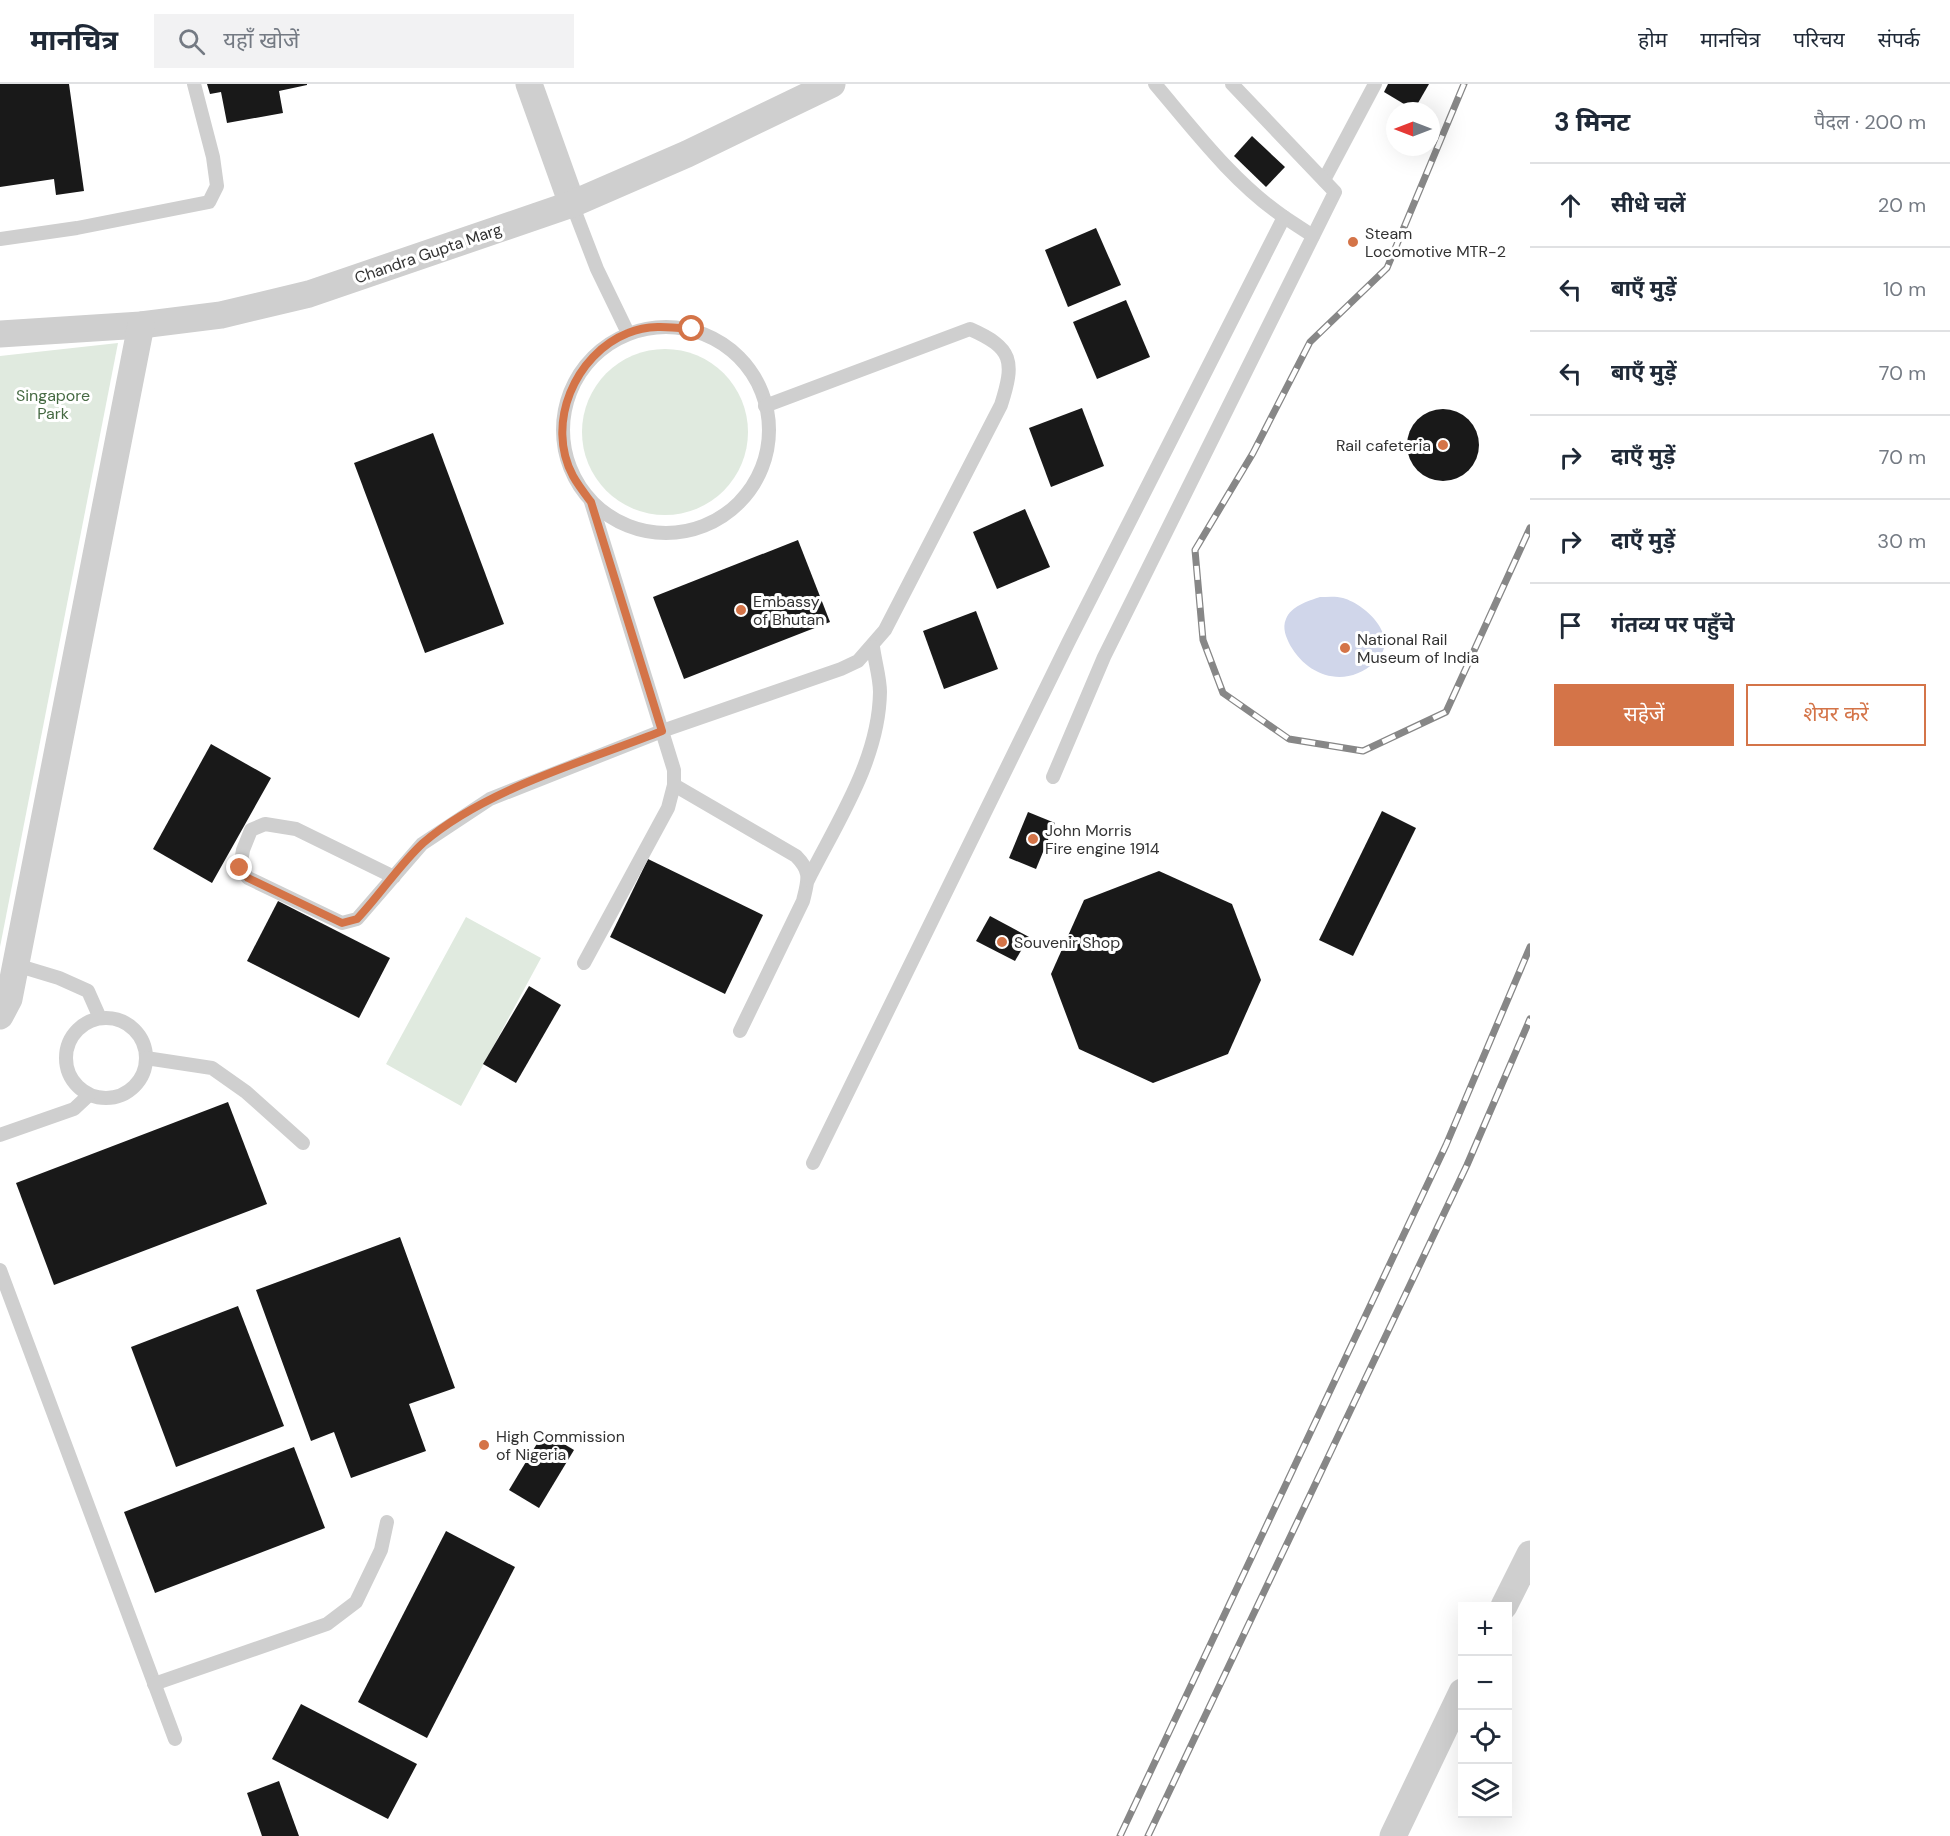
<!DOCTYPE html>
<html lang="hi">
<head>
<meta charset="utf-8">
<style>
  :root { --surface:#fff; --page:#f2f2f3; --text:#1f2937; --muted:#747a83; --line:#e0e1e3; --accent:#d47448 }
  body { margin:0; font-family:"DM Sans","Noto Sans Devanagari",sans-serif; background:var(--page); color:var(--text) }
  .controls { position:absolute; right:18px; bottom:18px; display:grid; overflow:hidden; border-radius:0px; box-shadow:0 6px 24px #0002 }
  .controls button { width:54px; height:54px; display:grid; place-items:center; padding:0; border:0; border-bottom:2px solid var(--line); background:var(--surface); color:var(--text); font:30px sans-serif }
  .compass { position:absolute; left:1386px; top:18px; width:54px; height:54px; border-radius:50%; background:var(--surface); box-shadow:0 6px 24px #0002; rotate:270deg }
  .stop { position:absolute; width:18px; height:18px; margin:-14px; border:4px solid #d47448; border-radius:50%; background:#fff }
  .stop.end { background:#d47448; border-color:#fff; box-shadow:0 2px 6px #0008 }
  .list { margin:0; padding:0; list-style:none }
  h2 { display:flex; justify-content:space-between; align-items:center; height:78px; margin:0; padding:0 24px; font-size:26px }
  h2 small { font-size:20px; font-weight:400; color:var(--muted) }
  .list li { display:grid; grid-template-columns:39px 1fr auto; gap:18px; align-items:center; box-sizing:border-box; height:84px; padding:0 24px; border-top:2px solid var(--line) }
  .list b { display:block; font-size:22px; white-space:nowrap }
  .list em { font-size:20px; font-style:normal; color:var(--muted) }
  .actions { display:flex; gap:12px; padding:18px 24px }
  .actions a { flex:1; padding:14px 0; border:2px solid var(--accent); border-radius:0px; text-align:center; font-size:21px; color:var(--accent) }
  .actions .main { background:var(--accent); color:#fff }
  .icon { flex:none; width:33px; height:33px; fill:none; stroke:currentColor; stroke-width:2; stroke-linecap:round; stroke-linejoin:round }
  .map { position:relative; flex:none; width:1530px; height:1752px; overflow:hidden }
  header { display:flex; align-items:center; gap:36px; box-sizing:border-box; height:84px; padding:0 30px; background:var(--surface); border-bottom:2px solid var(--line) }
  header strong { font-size:28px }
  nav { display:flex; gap:33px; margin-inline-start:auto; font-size:21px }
  .search { width:420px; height:54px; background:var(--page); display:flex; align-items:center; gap:15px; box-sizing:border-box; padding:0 21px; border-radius:0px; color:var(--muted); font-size:22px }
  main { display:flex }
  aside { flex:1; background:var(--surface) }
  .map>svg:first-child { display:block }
</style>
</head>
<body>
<header>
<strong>मानचित्र</strong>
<div class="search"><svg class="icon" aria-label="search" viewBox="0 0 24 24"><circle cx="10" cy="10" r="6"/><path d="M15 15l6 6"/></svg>यहाँ खोजें</div>
<nav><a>होम</a><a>मानचित्र</a><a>परिचय</a><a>संपर्क</a></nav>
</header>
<main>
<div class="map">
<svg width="1530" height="1752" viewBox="0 0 1530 1752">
  <rect width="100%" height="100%" fill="#fff"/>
  <!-- green -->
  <g fill="#e0eadf">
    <polygon points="118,259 0,863 0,272"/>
    <circle cx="665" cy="348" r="83"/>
    <polygon points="466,833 541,874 461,1022 386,980"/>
  </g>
  <!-- water -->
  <path fill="#d0d6ea" d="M1320 513C1327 513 1336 512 1343 514 1367 521 1402 555 1375 578 1346 605 1308 593 1290 561 1286 553 1282 544 1286 535 1291 522 1308 517 1320 513Z"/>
  <!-- building -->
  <g fill="#191919">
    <polygon points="0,0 69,0 84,107 56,111 54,95 0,103"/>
    <polygon points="207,0 307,0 307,1 279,7 283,29 227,39 221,8 210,10"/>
    <polygon points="1388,0 1429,0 1414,26 1384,8"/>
    <polygon points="1252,52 1285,83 1266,103 1234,72"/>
    <polygon points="1096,144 1121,201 1068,223 1045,166"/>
    <polygon points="1126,216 1150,273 1097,295 1073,238"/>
    <polygon points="1082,324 1104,382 1051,403 1029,344"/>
    <circle cx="1443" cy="361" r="36"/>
    <polygon points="433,349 504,540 425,569 354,379"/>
    <polygon points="1025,425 1050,483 997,505 973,448"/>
    <polygon points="798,456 830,538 684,595 653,513"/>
    <polygon points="976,527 998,585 944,605 923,547"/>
    <polygon points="211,660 271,694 212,799 153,765"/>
    <polygon points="1382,727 1416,744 1353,872 1319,856"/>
    <polygon points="1028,728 1055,739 1036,785 1009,774"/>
    <polygon points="648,775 763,831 725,910 610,853"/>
    <polygon points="1159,787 1232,820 1261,896 1228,970 1153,999 1079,965 1051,890 1084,816"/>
    <polygon points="278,817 390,874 359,934 247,877"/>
    <polygon points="990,832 1029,853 1015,877 976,857"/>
    <polygon points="529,902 561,921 516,999 483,980"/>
    <polygon points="228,1018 267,1120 54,1201 16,1099"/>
    <polygon points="400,1153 455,1304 409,1320 426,1367 351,1394 334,1348 311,1357 256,1206"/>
    <polygon points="238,1222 284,1342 176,1383 131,1263"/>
    <polygon points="544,1348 574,1366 539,1424 509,1406"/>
    <polygon points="294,1363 325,1444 155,1509 124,1428"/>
    <polygon points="446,1447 515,1483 427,1654 358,1618"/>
    <polygon points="301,1620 417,1680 388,1735 272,1675"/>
    <polygon points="279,1697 299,1752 262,1752 247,1709"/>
  </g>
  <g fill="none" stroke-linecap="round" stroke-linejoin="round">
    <!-- lane -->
    <g stroke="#cfcfcf" stroke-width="14">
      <polyline points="1324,96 1375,0"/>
      <polyline points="572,120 597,185 628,249"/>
      <polyline points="1284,133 1313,152"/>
      <polyline points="0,155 77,144 209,118 217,102 213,73 194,0"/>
      <circle cx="666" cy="346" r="103"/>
      <polyline points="1053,693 1104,573 1335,108 1232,0"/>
      <path d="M674 701 796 772C812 788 808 796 803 817L740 947"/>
      <path d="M394 793 296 745 265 740 251 746 243 766 240 784 248 794 342 839 357 835 422 760 490 715 662 647 841 585 858 577 885 546 1001 321C1015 277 1013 264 970 245L765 322"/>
      <path d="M808 796C837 738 879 676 880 608 880 594 875 578 873 563"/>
      <polyline points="584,879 668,724 674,701 674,686 591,418"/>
      <polyline points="16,881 59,894 88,907 100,934"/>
      <circle cx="106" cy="974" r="40"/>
      <polyline points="146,974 212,984 246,1008 303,1059"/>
      <polyline points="0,1051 74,1025 89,1011"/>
      <path d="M813 1079 1069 557 1284 133C1234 99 1194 46 1155 0"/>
      <polyline points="0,1186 175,1655"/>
      <polyline points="154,1600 327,1540 356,1518 381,1466 387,1438"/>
    </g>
    <!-- street -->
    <g stroke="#cfcfcf" stroke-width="27">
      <polyline points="529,0 572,120"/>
      <polyline points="0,250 141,241 221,231 309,210 572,120 687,70 832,0"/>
      <polyline points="0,932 9,915 141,241"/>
      <polyline points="1504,1522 1530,1470"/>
      <polyline points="1393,1752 1462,1608"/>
    </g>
    <defs>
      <g id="rail">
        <polyline points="1464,0 1387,184 1310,258 1253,369 1195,466 1203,556 1223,609 1289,655 1363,667 1446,628 1530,444"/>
        <polyline points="1120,1752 1446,1061 1530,863"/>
        <polyline points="1148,1752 1467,1081 1530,935"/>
      </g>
    </defs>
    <!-- rail casing -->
    <use href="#rail" stroke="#878787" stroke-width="7"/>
    <!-- rail -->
    <use href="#rail" stroke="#fff" stroke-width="4.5" stroke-dasharray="14" stroke-linecap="butt"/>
  </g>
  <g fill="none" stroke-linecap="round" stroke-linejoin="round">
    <!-- route -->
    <path stroke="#d47448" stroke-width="8" d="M240 784 248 794 342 839 357 835C379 812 400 780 423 759 485 705 586 677 662 647L591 418C585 410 578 401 573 392 545 340 575 270 628 249 649 240 671 243 692 245"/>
  </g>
  <!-- markers -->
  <g fill="#d47448" stroke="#fff" stroke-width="2">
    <circle cx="1353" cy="158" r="6"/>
    <circle cx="1443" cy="361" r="6"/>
    <circle cx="741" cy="526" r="6"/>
    <circle cx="1345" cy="564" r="6"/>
    <circle cx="1033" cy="755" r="6"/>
    <circle cx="1002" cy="858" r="6"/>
    <circle cx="484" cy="1361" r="6"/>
  </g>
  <g text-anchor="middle" stroke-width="6" stroke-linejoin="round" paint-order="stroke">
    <!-- poi labels -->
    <g font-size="16" fill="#323232" stroke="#fff" text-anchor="start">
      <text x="1365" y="155">Steam<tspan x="1365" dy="18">Locomotive MTR-2</tspan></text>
      <text x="1431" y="367" text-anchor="end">Rail cafeteria</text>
      <text x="753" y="523">Embassy<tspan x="753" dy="18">of Bhutan</tspan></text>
      <text x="1357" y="561">National Rail<tspan x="1357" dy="18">Museum of India</tspan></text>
      <text x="1045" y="752">John Morris<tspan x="1045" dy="18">Fire engine 1914</tspan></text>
      <text x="1014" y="864">Souvenir Shop</text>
      <text x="496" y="1358">High Commission<tspan x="496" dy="18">of Nigeria</tspan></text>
    </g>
    <!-- street labels -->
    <g font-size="16" fill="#323232" stroke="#fff">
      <text transform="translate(428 169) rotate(-19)" y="6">Chandra Gupta Marg</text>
    </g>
    <!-- park labels -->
    <g font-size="16" fill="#466a43" stroke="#fff">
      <text x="53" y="317">Singapore<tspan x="53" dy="18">Park</tspan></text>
    </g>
  </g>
</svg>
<div class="controls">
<button>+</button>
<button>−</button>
<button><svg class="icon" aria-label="locate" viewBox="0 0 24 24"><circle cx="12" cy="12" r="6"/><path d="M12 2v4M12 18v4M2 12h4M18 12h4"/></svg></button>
<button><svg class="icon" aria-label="layers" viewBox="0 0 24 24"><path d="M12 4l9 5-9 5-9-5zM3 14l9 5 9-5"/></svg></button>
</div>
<svg class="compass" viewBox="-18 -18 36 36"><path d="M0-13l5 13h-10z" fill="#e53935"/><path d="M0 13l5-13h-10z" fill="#747a83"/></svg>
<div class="stop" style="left:692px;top:245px"></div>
<div class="stop end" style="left:240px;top:784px"></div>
</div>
<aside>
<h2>3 मिनट<small>पैदल · 200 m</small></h2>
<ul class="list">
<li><svg class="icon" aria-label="ahead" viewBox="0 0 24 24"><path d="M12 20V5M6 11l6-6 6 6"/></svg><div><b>सीधे चलें</b></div><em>20 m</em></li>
<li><svg class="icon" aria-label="left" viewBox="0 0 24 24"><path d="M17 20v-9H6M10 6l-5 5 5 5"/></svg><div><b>बाएँ मुड़ें</b></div><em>10 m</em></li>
<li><svg class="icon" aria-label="left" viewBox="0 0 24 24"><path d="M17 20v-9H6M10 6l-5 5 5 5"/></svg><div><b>बाएँ मुड़ें</b></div><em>70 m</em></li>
<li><svg class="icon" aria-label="right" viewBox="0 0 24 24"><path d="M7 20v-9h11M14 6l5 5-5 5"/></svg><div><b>दाएँ मुड़ें</b></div><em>70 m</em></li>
<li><svg class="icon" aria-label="right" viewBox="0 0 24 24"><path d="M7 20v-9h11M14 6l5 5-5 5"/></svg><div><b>दाएँ मुड़ें</b></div><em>30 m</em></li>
<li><svg class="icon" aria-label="arrive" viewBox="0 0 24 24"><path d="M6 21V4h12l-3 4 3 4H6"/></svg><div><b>गंतव्य पर पहुँचे</b></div></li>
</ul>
<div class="actions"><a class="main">सहेजें</a><a>शेयर करें</a></div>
</aside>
</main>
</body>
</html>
